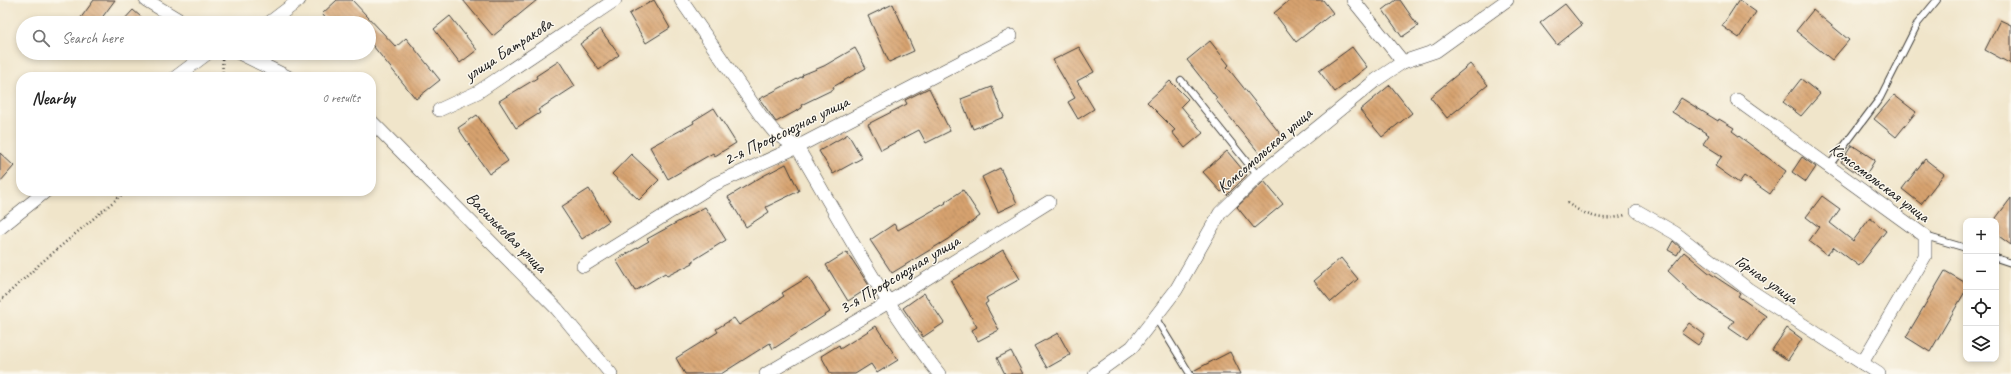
<!DOCTYPE html>
<html lang="en">
<head>
<meta charset="utf-8">
<style>
  :root { --surface:#fff; --page:#f6f6f6; --text:#222; --muted:#767676; --line:#e0e0e0 }
  body { margin:0; font-family:Caveat,sans-serif; background:var(--page); color:var(--text) }
  .controls { position:absolute; right:12px; bottom:12px; display:grid; overflow:hidden; border-radius:8px; box-shadow:0 2px 6px #0003 }
  .controls button { width:36px; height:36px; display:grid; place-items:center; padding:0; border:0; border-bottom:1px solid var(--line); background:var(--surface); color:var(--text); font:20px sans-serif }
  .list { margin:0; padding:0; list-style:none }
  h2 { display:flex; justify-content:space-between; align-items:center; height:52px; margin:0; padding:0 16px; font-size:17px }
  h2 small { font-size:13px; font-weight:400; color:var(--muted) }
  .icon { flex:none; width:22px; height:22px; fill:none; stroke:currentColor; stroke-width:2; stroke-linecap:round; stroke-linejoin:round }
  .map { position:relative; flex:none; width:2011px; height:374px; overflow:hidden }
  .search { position:absolute; background:var(--surface); box-shadow:0 2px 6px #0003; left:16px; top:16px; width:360px; height:44px; display:flex; align-items:center; gap:10px; box-sizing:border-box; padding:0 14px; border-radius:22px; color:var(--muted); font-size:15px }
  .panel { position:absolute; background:var(--surface); box-shadow:0 2px 6px #0003; left:16px; top:72px; width:360px; height:124px; border-radius:16px }
  .map>svg:first-child { display:block }
</style>
</head>
<body>
<div class="map">
<svg width="2011" height="374" viewBox="0 0 2011 374">
  <defs>
    <pattern id="building-back-hatch" width="6" height="6" patternUnits="userSpaceOnUse"><rect width="6" height="6" fill="#d7a370"/><path d="M-1 5l2 2M0 0l6 6M5-1l2 2" fill="none" stroke="#ae845b"/></pattern>
  </defs>
  <rect width="100%" height="100%" fill="#fbf7ec"/>
  <filter id="ink" filterUnits="userSpaceOnUse"><feTurbulence type="fractalNoise" baseFrequency=".025" numOctaves="2"/><feDisplacementMap in="SourceGraphic" scale="8" xChannelSelector="R" yChannelSelector="G"/><feConvolveMatrix kernelMatrix="1 2 1 2 8 2 1 2 1" color-interpolation-filters="sRGB"/></filter>
  <filter id="wash" filterUnits="userSpaceOnUse"><feTurbulence type="fractalNoise" baseFrequency=".012" numOctaves="4" result="noise"/><feDisplacementMap in="SourceGraphic" scale="16" xChannelSelector="R" yChannelSelector="G"/><feGaussianBlur stdDeviation="0.9" result="paint"/><feColorMatrix in="noise" values="0 0 0 0 0 0 0 0 0 0 0 0 0 0 0 0 0 1.4 0 .05"/><feComposite in="paint" operator="in"/></filter>
  <g filter="url(#wash)">
    <rect width="100%" height="100%" fill="#f0e5ca"/>
    <g id="blocks">
      <!-- building -->
      <g fill="url(#building-back-hatch)">
        <polygon points="94,0 115,0 98,23 77,23"/>
        <polygon points="337,0 352,0 396,47 406,38 440,80 416,99 369,41 369,23 330,23 322,14"/>
        <polygon points="463,0 537,0 493,36"/>
        <polygon points="654,0 670,28 646,43 629,14"/>
        <polygon points="1290,0 1323,0 1333,13 1296,42 1274,13"/>
        <polygon points="1396,0 1400,0 1418,26 1402,37 1383,10"/>
        <polygon points="1739,0 1756,12 1739,38 1722,26"/>
        <polygon points="893,4 914,51 889,62 868,16"/>
        <polygon points="1565,4 1582,25 1557,45 1540,23"/>
        <polygon points="133,10 148,23 121,23"/>
        <polygon points="1813,10 1849,40 1832,60 1796,31"/>
        <polygon points="450,16 477,50 460,63 434,29"/>
        <polygon points="2000,20 2011,25 2011,64 1985,50"/>
        <polygon points="600,29 619,55 599,70 580,44"/>
        <polygon points="1210,41 1229,65 1227,67 1282,136 1260,154 1215,99 1217,98 1187,60"/>
        <polygon points="1079,47 1094,72 1077,81 1094,109 1078,119 1068,102 1075,98 1053,60"/>
        <polygon points="1352,47 1367,67 1335,92 1319,71"/>
        <polygon points="855,48 866,68 833,87 834,89 801,105 802,108 776,122 761,101 759,99 803,76 802,75 824,66"/>
        <polygon points="559,61 575,86 538,110 540,113 516,128 499,101 537,78 536,76"/>
        <polygon points="1470,64 1488,85 1447,118 1430,97"/>
        <polygon points="1801,79 1820,94 1801,116 1783,102"/>
        <polygon points="1170,81 1188,99 1181,106 1203,133 1185,148 1172,132 1175,130 1147,102"/>
        <polygon points="1390,85 1412,113 1382,137 1360,110"/>
        <polygon points="992,87 1004,117 973,129 961,99"/>
        <polygon points="929,88 950,131 926,143 919,130 881,150 868,124 907,104 905,100"/>
        <polygon points="1894,95 1916,112 1896,137 1874,119"/>
        <polygon points="1681,98 1718,121 1719,119 1734,128 1732,131 1786,171 1770,194 1744,176 1739,183 1715,166 1722,156 1703,144 1709,135 1672,112"/>
        <polygon points="714,108 736,143 715,156 713,153 668,179 650,147 694,123 693,121"/>
        <polygon points="477,115 508,161 489,174 458,128"/>
        <polygon points="848,134 862,158 833,174 819,151"/>
        <polygon points="1852,145 1875,160 1864,178 1841,162"/>
        <polygon points="1227,151 1247,175 1227,195 1224,190 1221,192 1203,172"/>
        <polygon points="0,153 14,166 0,182"/>
        <polygon points="631,154 659,180 639,200 612,174"/>
        <polygon points="1802,157 1816,167 1806,182 1792,172"/>
        <polygon points="1925,159 1944,174 1921,204 1902,189"/>
        <polygon points="786,164 799,191 766,207 769,212 746,227 728,197 761,177"/>
        <polygon points="1000,168 1017,203 998,212 982,177"/>
        <polygon points="1264,181 1283,204 1254,228 1237,207"/>
        <polygon points="589,189 609,221 582,239 561,207"/>
        <polygon points="963,190 980,216 948,239 892,273 870,240 894,224 898,230 946,203 945,202"/>
        <polygon points="1822,196 1840,209 1830,223 1853,241 1870,218 1886,231 1859,266 1834,247 1827,255 1809,241 1819,227 1806,217"/>
        <polygon points="2011,198 2011,245 1996,234 1996,218"/>
        <polygon points="705,207 726,240 692,261 693,263 667,276 665,273 635,291 616,260 649,241 647,239"/>
        <polygon points="1673,241 1681,248 1677,255 1668,250"/>
        <polygon points="1003,250 1020,279 986,298 988,302 985,304 999,330 978,341 972,330 977,327 951,281"/>
        <polygon points="847,252 870,287 848,301 826,265"/>
        <polygon points="1684,252 1708,272 1740,293 1738,296 1766,316 1748,341 1729,328 1734,321 1696,297 1668,271"/>
        <polygon points="1341,258 1358,279 1331,302 1314,281"/>
        <polygon points="1945,271 1966,283 1966,290 1930,352 1906,337"/>
        <polygon points="808,277 830,312 773,349 770,343 721,374 685,374 676,358 718,332 716,329 734,318 739,325 784,296 782,293"/>
        <polygon points="924,293 944,323 923,337 903,308"/>
        <polygon points="1689,323 1705,335 1698,345 1681,333"/>
        <polygon points="876,326 898,360 877,373 871,364 855,374 831,374 821,356 839,345 840,349"/>
        <polygon points="1787,328 1802,339 1788,360 1772,350"/>
        <polygon points="1058,333 1070,355 1047,368 1034,346"/>
        <polygon points="1011,351 1023,374 1005,374 997,358"/>
        <polygon points="1230,352 1241,374 1194,374 1193,371"/>
      </g>
    </g>
  </g>
  <g filter="url(#ink)">
    <use href="#blocks" fill-opacity="0" stroke="#3c3a36" stroke-width="1"/>
    <g fill="none" stroke-linecap="round" stroke-linejoin="round">
      <defs>
        <g id="service">
          <polyline points="1181,80 1258,176"/>
          <polyline points="1829,166 1880,98 1918,23 1937,0"/>
          <polyline points="1925,236 1966,248"/>
          <polyline points="1996,258 2011,263"/>
          <polyline points="1155,317 1190,374"/>
        </g>
        <g id="minor">
          <polyline points="146,0 184,23"/>
          <path d="M681 0 761 116 776 134 797 147C842 223 884 304 939 374"/>
          <polyline points="1353,0 1403,62"/>
          <polyline points="269,23 299,0"/>
          <polyline points="239,53 288,77"/>
          <polyline points="176,77 208,53"/>
          <polyline points="1737,100 1925,236 1925,256 1862,363"/>
          <polyline points="439,110 478,92 615,0"/>
          <polyline points="371,121 557,309 611,374"/>
          <polyline points="1637,211 1675,233 1748,289 1879,374"/>
          <polyline points="0,228 46,191"/>
          <polyline points="583,266 715,184 797,147 1011,36"/>
          <polyline points="766,374 889,302 1049,202"/>
          <polyline points="1095,374 1132,347 1176,290 1220,213 1258,176 1376,80 1403,62 1436,51 1507,0"/>
        </g>
      </defs>
      <!-- service casing -->
      <use href="#service" stroke="#3c3a36" stroke-width="8"/>
      <!-- minor casing -->
      <use href="#minor" stroke="#3c3a36" stroke-width="14"/>
      <!-- path -->
      <g stroke="#3c3a36" stroke-width="2.5" stroke-dasharray="1 3" stroke-linecap="butt">
        <polyline points="222,55 223,77"/>
        <path d="M1567 203C1585 215 1603 223 1625 215"/>
        <polyline points="0,301 42,262 126,191"/>
      </g>
      <!-- service -->
      <use href="#service" stroke="#fff" stroke-width="6"/>
      <!-- minor -->
      <use href="#minor" stroke="#fff" stroke-width="13"/>
    </g>
  </g>
  <g text-anchor="middle" stroke-width="3" stroke-linejoin="round" paint-order="stroke">
    <!-- street labels -->
    <g font-size="17" fill="#1c1c1c" stroke="#fbf7ec">
      <text transform="translate(508 49) rotate(-33)" y="6">улица Батракова</text>
      <text transform="translate(786 130) rotate(-26)" y="6">2-я Профсоюзная улица</text>
      <text transform="translate(1264 150) rotate(-41)" y="6">Комсомольская улица</text>
      <text transform="translate(1880 182) rotate(37)" y="6">Комсомольская улица</text>
      <text transform="translate(507 232) rotate(45)" y="6">Васильковая улица</text>
      <text transform="translate(899 274) rotate(-31)" y="6">3-я Профсоюзная улица</text>
      <text transform="translate(1767 279) rotate(35)" y="6">Горная улица</text>
    </g>
  </g>
</svg>
<div class="controls">
<button>+</button>
<button>−</button>
<button><svg class="icon" aria-label="locate" viewBox="0 0 24 24"><circle cx="12" cy="12" r="6"/><path d="M12 2v4M12 18v4M2 12h4M18 12h4"/></svg></button>
<button><svg class="icon" aria-label="layers" viewBox="0 0 24 24"><path d="M12 4l9 5-9 5-9-5zM3 14l9 5 9-5"/></svg></button>
</div>
<div class="search"><svg class="icon" aria-label="search" viewBox="0 0 24 24"><circle cx="10" cy="10" r="6"/><path d="M15 15l6 6"/></svg>Search here</div>
<section class="panel">
<h2>Nearby<small>0 results</small></h2>
<ul class="list">
</ul>
</section>
</div>
</body>
</html>
